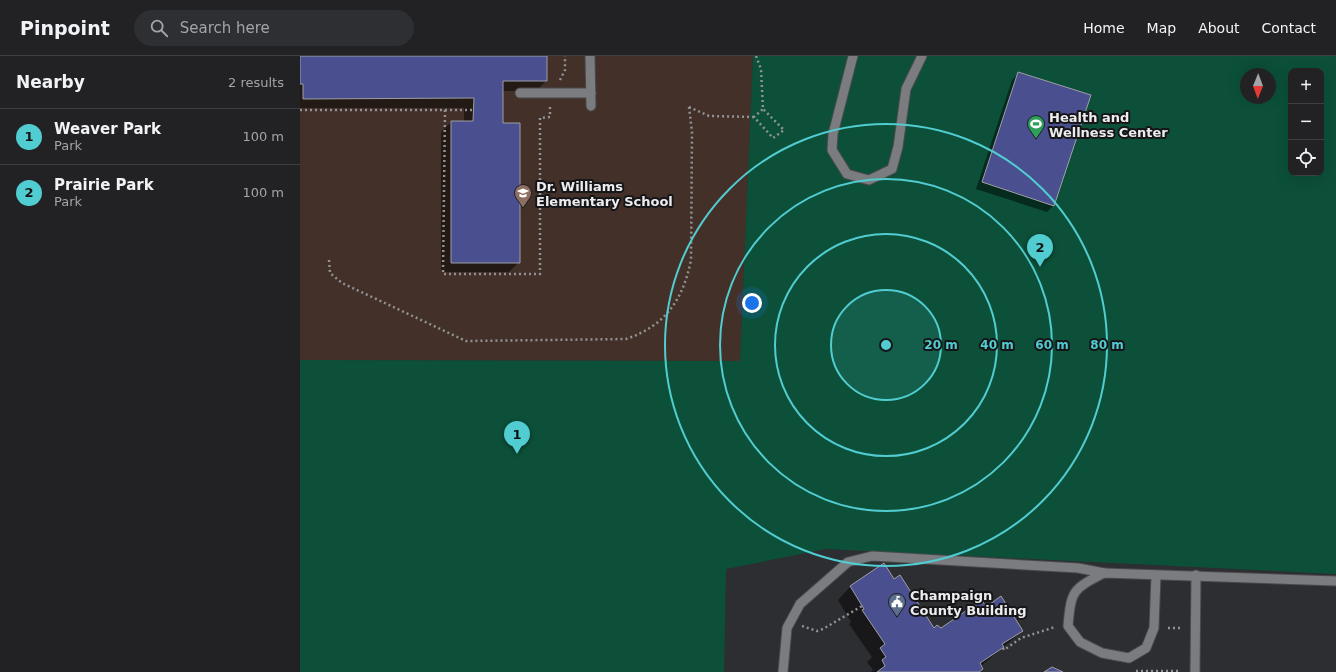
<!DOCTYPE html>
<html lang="en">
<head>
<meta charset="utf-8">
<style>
  :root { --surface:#222225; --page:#2e2f32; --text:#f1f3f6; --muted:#a2a4a7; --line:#3f3f42; --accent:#51ccd1 }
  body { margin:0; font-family:"DejaVu Sans",sans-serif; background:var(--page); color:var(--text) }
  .controls { position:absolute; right:12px; top:12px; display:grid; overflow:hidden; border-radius:8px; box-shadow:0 4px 16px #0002 }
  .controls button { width:36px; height:36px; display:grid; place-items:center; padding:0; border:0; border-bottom:1px solid var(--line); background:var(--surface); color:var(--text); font:20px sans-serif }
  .compass { position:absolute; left:940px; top:12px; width:36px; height:36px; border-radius:50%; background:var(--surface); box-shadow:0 4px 16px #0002; rotate:181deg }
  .you { position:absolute; left:452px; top:247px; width:14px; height:14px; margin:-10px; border:3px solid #fff; border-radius:50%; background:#1a73e8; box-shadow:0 0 0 6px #1a73e833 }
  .badge { display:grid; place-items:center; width:26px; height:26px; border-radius:50%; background:var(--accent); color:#111; font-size:13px; font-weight:700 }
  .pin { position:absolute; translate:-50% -33px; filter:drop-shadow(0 1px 2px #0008) }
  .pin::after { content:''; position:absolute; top:21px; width:14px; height:12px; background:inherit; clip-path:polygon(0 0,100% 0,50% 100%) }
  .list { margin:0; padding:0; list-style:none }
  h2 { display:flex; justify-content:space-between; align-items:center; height:52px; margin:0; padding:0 16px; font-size:17px }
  h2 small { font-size:13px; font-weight:400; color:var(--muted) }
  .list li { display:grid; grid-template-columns:26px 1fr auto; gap:12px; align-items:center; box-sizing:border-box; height:56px; padding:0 16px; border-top:1px solid var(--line) }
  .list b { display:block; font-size:15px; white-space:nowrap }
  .list p { margin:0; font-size:13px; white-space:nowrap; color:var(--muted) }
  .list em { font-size:13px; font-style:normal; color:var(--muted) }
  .icon { flex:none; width:22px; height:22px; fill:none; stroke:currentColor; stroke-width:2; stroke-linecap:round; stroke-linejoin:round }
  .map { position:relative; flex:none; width:1036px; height:616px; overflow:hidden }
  header { display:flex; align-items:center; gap:24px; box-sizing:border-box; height:56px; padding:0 20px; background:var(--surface); border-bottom:1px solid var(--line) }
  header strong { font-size:19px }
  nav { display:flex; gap:22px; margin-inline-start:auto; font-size:14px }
  .search { width:280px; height:36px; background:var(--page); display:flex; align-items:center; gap:10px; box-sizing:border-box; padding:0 14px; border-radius:22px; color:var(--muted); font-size:15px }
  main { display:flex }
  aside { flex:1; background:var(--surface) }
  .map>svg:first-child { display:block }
</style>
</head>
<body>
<header>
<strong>Pinpoint</strong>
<div class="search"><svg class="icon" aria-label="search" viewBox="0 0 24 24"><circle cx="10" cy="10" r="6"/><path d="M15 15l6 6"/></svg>Search here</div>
<nav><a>Home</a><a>Map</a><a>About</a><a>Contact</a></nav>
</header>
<main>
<aside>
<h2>Nearby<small>2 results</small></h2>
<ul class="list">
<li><span class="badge">1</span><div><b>Weaver Park</b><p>Park</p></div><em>100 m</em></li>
<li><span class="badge">2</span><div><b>Prairie Park</b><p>Park</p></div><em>100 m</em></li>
</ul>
</aside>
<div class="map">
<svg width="1036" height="616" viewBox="0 0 1036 616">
  <rect width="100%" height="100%" fill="#2d2e31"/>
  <!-- education -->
  <polygon fill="#433129" points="0,0 453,0 440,305 0,304"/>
  <!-- green -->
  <path fill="#0c5039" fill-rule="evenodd" d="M453 0H1036V518L526 493 426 513 424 616H0V304L440 305ZM991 15H1021V117H991ZM946 18H970V42H946Z"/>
  <!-- shadow -->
  <g fill="#0007">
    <polygon points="0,0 246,0 246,25 236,35 202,35 202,68 219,206 209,216 141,216 141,76 151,66 164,66 164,52 0,52"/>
    <polygon points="719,17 753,150 747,156 676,133 712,24"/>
    <polygon points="594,524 634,573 641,573 686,552 722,575 681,610 682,613 679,616 571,616 573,614 567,606 572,601 549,568 551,566 538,544 551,530"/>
  </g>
  <!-- building -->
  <g fill="#494f8f" stroke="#9e9fa3">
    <polygon points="0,0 247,0 247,25 203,25 203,67 220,67 220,207 151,207 151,65 173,65 174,42 3,43 3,28 0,28"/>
    <polygon points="718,16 791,39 754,150 682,126"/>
    <polygon points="584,507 594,523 600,519 634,572 637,569 641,572 682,544 686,551 701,540 723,575 702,588 704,591 680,607 683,613 679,616 577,616 585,610 582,604 586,601 580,592 585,588 562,554 564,553 550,530"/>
    <polygon points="752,611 763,616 744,616"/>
  </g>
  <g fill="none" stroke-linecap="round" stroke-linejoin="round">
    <defs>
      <g id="service">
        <polyline points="290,0 291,50"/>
        <polyline points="553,0 533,78 532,94 547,118 569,124 592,113 598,91 606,33 622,0"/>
        <polyline points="220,37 291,37"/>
        <path d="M856 519 854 572 846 592 829 602 802 597 780 586 768 570C771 534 773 533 804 517L1036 525"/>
        <polyline points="483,616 487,572 500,548 548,506 572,500 778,512 804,517"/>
        <polyline points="895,616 896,519"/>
      </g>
    </defs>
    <!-- service casing -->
    <use href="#service" stroke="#4a4a4d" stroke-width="11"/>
    <!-- path -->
    <g stroke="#919295" stroke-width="2.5" stroke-dasharray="2 3" stroke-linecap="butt">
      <polyline points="456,0 461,13 463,53 484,74 473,82 454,61 463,53"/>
      <polyline points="260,24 265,14 265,0"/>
      <polyline points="389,51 409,60 454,61"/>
      <polyline points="0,54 173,54"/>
      <polyline points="145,54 143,218 240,218 240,62 250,61 250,50"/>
      <path d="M29 204 30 217 42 227 166 285 326 283C365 270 383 244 391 204L392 76 389 51"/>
      <polyline points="502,570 517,575 523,573 562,550"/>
      <polyline points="868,572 883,572"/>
      <polyline points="703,592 704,594 721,582 755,571"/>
      <polyline points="836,615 881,615"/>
    </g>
    <!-- service -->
    <use href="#service" stroke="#7b7c80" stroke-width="9"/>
  </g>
  <!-- distance rings -->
  <circle cx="586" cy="289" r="55" fill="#51ccd1" fill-opacity=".12"/>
  <g fill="none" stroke="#51ccd1" stroke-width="2">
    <circle cx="586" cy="289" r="55"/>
    <circle cx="586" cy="289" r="111"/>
    <circle cx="586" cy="289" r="166"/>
    <circle cx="586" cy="289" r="221"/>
  </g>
  <!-- icons -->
  <defs>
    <symbol id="stadium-pin" viewBox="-11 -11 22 30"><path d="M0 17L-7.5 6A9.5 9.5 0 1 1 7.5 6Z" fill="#2e9e5b" stroke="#161618"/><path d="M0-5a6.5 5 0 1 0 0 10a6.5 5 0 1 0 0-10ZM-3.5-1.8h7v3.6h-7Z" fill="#fff"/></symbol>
    <symbol id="school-pin" viewBox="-11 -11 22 30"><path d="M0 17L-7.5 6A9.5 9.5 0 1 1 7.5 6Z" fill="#8d6e63" stroke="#161618"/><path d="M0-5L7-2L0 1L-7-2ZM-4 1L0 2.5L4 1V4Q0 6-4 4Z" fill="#fff"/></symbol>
    <symbol id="civic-pin" viewBox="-11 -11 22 30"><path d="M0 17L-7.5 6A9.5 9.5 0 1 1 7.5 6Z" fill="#5c6f8a" stroke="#161618"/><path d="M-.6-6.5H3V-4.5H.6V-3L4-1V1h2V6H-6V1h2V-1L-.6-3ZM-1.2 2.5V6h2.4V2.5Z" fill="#fff"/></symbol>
  </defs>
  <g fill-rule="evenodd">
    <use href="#stadium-pin" x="726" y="58" width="20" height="27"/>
    <use href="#school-pin" x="213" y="127" width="20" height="27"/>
    <use href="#civic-pin" x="587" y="536" width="20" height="27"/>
  </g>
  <g text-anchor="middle" stroke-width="4" stroke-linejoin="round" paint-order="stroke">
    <!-- poi labels -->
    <g font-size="13" font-weight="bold" fill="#ededf0" stroke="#161618" text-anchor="start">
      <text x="749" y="66">Health and<tspan x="749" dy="15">Wellness Center</tspan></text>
      <text x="236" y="135">Dr. Williams<tspan x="236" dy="15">Elementary School</tspan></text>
      <text x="610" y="544">Champaign<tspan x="610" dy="15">County Building</tspan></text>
    </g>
  </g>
  <circle cx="586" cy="289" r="6" fill="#51ccd1" stroke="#161618" stroke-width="2"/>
  <g font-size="12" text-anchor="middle" font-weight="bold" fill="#51ccd1" stroke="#161618" stroke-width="4" stroke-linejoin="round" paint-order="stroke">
    <text x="641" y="293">20 m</text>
    <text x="697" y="293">40 m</text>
    <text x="752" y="293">60 m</text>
    <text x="807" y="293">80 m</text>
  </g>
</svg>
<div class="controls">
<button>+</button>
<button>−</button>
<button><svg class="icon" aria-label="locate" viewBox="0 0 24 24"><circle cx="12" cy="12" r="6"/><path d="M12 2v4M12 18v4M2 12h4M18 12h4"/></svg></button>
</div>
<svg class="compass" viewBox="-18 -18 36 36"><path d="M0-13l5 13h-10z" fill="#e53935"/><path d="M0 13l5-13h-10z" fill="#a2a4a7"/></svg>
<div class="you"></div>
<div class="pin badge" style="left:217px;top:398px">1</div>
<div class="pin badge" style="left:740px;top:211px">2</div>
</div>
</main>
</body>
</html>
